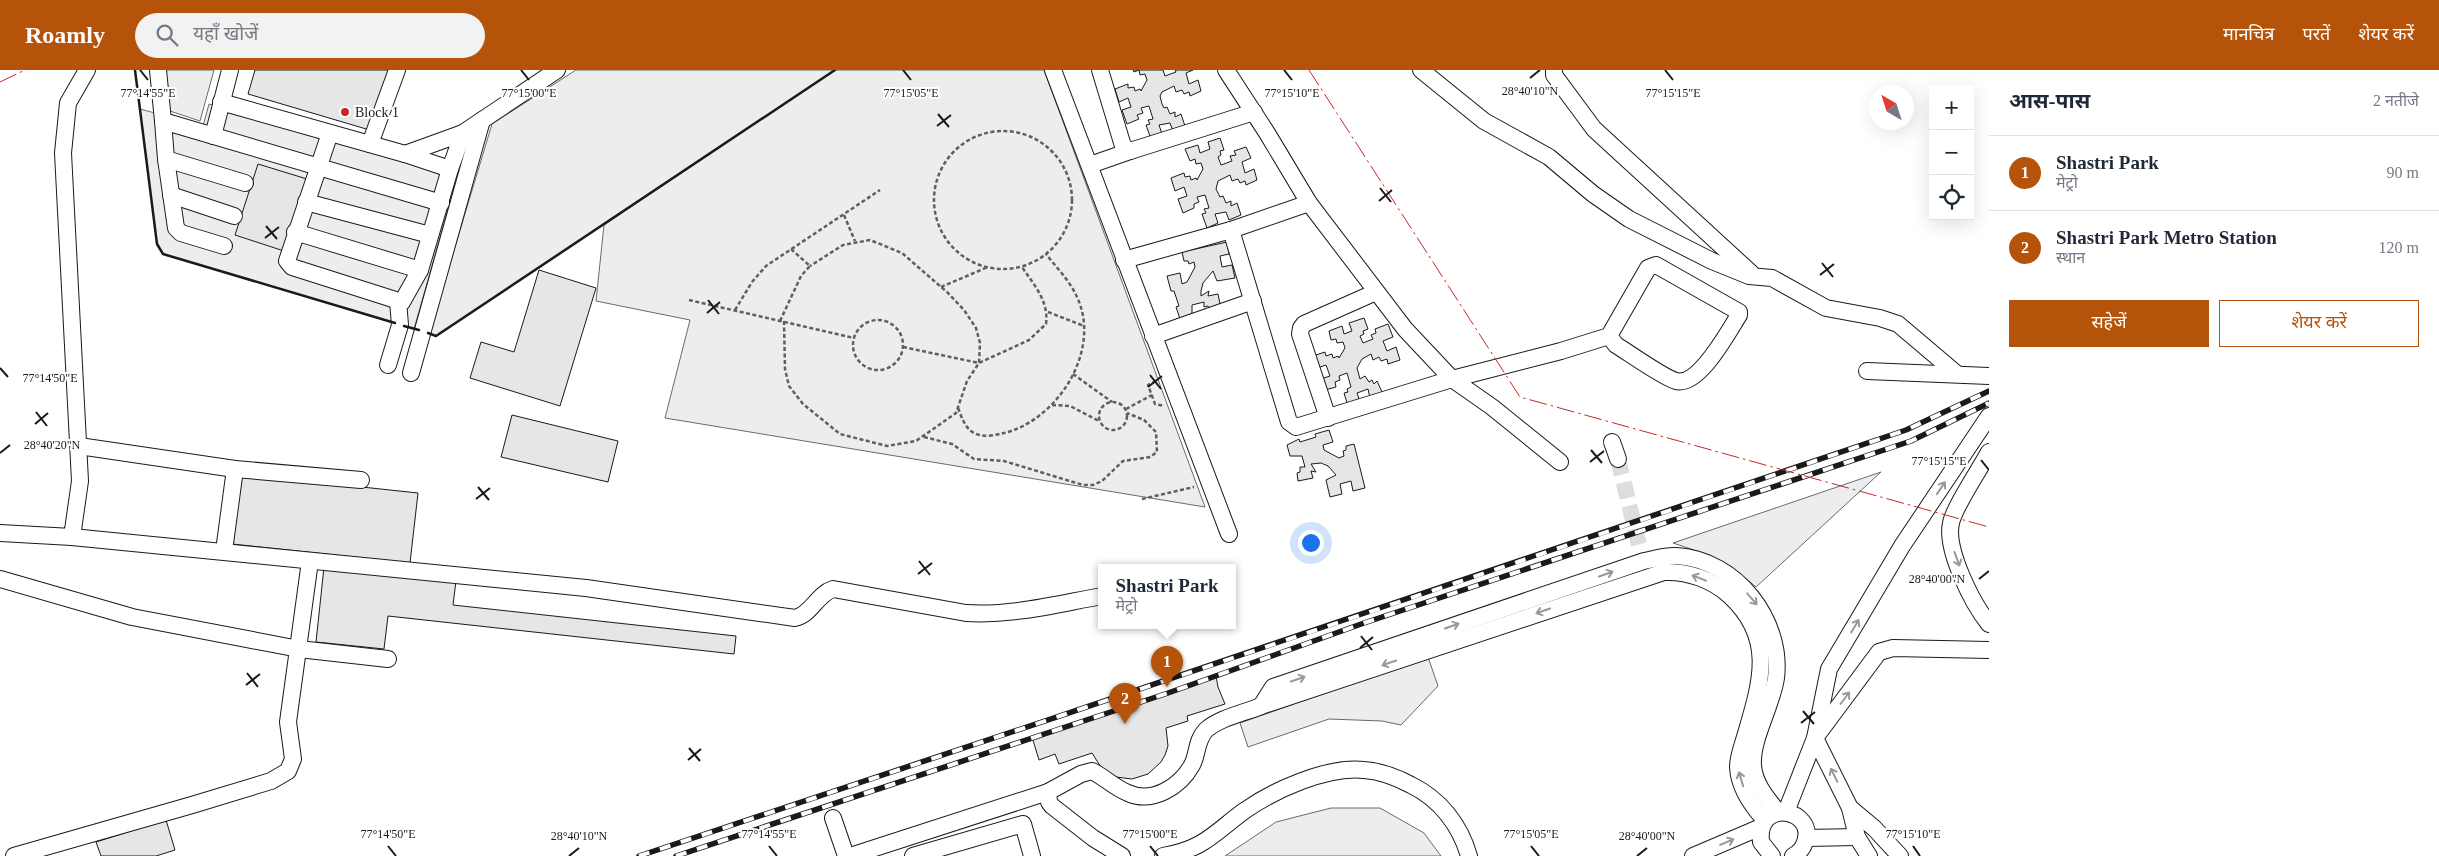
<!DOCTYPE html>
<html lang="hi">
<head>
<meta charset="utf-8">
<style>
  :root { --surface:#fff; --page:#f2f2f3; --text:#1f2937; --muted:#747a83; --line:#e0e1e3; --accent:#b45309 }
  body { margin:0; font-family:"Times New Roman","Noto Sans Devanagari",serif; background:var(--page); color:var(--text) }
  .controls { position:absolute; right:15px; top:15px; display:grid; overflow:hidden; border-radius:0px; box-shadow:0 5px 20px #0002 }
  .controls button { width:45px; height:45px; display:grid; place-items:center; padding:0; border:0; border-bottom:1px solid var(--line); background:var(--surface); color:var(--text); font:25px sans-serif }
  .compass { position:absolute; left:1869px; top:15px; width:45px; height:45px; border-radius:50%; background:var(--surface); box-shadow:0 5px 20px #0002; rotate:321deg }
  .you { position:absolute; left:1310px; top:472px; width:18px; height:18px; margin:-12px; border:4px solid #fff; border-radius:50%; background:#1a73e8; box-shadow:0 0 0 8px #1a73e833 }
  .badge { display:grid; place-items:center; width:32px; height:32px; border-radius:50%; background:var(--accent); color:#fff; font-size:16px; font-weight:700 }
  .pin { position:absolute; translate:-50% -41px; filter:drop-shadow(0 1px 2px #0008) }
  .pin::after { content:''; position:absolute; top:26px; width:18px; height:15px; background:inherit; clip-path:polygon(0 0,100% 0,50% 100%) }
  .popup { position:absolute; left:1098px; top:494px; width:138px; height:65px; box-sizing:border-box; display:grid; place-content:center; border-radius:0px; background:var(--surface); filter:drop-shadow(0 1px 4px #0005); font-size:16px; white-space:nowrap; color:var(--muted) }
  .popup b { font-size:19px; color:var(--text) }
  .popup::after { content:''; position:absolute; left:50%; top:100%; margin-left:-10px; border:10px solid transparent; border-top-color:var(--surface) }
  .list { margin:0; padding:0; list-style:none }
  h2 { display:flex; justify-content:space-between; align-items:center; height:65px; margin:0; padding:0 20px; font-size:21px }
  h2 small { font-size:16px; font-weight:400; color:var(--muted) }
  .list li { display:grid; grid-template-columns:32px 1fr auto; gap:15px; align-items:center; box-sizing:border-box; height:75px; padding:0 20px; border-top:1px solid var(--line) }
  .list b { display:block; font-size:19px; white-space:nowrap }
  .list p { margin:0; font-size:16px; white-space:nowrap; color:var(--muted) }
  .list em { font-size:16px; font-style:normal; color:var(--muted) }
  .actions { display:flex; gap:10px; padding:15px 20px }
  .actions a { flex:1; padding:11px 0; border:1px solid var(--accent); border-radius:0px; text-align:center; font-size:18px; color:var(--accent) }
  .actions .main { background:var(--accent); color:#fff }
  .icon { flex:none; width:28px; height:28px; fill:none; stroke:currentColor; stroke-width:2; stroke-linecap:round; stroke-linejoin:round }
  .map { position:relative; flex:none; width:1989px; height:786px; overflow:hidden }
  header { display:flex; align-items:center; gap:30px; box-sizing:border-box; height:70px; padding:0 25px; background:var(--accent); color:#fff }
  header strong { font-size:24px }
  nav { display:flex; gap:28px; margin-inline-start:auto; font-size:18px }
  .search { width:350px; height:45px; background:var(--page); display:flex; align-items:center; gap:12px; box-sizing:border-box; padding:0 18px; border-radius:28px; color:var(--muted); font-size:19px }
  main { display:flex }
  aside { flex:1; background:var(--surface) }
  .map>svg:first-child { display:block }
</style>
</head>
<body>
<header>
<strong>Roamly</strong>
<div class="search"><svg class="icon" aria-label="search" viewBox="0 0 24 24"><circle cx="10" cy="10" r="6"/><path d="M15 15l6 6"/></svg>यहाँ खोजें</div>
<nav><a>मानचित्र</a><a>परतें</a><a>शेयर करें</a></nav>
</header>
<main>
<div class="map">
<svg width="1989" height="786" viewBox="0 0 1989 786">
  <rect width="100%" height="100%" fill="#fff"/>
  <!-- built -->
  <g fill="#ededed" stroke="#6a6a6a">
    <polygon points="164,0 214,0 200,51 167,40"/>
    <polygon points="576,0 1044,0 1205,437 665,348 690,250 596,231 604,155 720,77 436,266 429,263 492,54"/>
    <polygon points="209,34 458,104 414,259 163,184 157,174 140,39 203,56"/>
    <polygon points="1881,402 1756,517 1732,497 1709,485 1673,473"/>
    <polygon points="1428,587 1438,616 1401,655 1382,651 1329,649 1248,677 1240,653"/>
    <polygon points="1331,738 1380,738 1424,763 1441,786 1225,786 1276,752"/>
  </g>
  <!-- building -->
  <g fill="#e6e6e6" stroke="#1a1a1a">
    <polygon points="255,0 392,0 373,61 248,24"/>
    <polygon points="1133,0 1163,0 1165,6 1176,2 1175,0 1193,0 1186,3 1189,14 1198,10 1201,21 1190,26 1189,22 1184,24 1182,20 1176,22 1174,16 1162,22 1160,26 1162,34 1164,38 1167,37 1170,44 1175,42 1175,47 1181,44 1185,56 1173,61 1170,53 1159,55 1162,64 1151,69 1146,55 1150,54 1148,50 1153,49 1149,36 1141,38 1143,43 1137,45 1139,49 1127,54 1122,40 1131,37 1128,28 1119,32 1115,19 1128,14 1128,18 1134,17 1135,21 1140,19 1141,21 1147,10 1145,4 1140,5 1139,0 1134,2"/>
    <polygon points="1220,68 1224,80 1220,81 1221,85 1218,87 1221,95 1232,91 1230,86 1236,85 1234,81 1246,77 1251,88 1242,92 1245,103 1254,99 1257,110 1246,115 1245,111 1240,113 1238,109 1232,111 1230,105 1218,111 1216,119 1220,127 1223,126 1226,133 1231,131 1231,136 1237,133 1241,145 1229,150 1226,142 1215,144 1218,153 1207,158 1202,144 1206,143 1204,139 1209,138 1205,125 1197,127 1199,132 1194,134 1194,138 1183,143 1178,129 1187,126 1184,117 1175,121 1171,108 1184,103 1185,107 1190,106 1191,110 1196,108 1197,110 1203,99 1201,93 1196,94 1195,89 1190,91 1185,79 1198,75 1200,83 1210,79 1208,72"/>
    <polygon points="258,94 307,109 284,181 235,165"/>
    <polygon points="1227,172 1229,184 1220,186 1222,197 1232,195 1235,208 1217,211 1213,201 1203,213 1201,221 1201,226 1209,221 1208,226 1218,224 1221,239 1211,242 1208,236 1204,237 1204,232 1192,235 1192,247 1180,249 1176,237 1179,236 1174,221 1171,221 1167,206 1180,203 1182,214 1187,212 1195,197 1194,192 1189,194 1188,191 1184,191 1182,182"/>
    <polygon points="539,200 596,218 560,336 470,308 481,272 514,282"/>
    <polygon points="1364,248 1368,259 1363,261 1364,264 1360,266 1363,273 1373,269 1371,265 1376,263 1375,259 1388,254 1393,267 1383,271 1387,281 1396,277 1400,290 1388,294 1387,289 1381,291 1379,287 1373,290 1371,284 1362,289 1357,298 1360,309 1365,306 1369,312 1372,310 1374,314 1377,311 1383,324 1370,328 1368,319 1357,323 1360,332 1348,336 1344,323 1348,322 1347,319 1351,317 1347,303 1339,306 1340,310 1335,312 1336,317 1325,320 1321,309 1330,306 1326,295 1317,298 1313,286 1325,282 1326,286 1332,284 1333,288 1338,286 1339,288 1345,278 1343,272 1337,273 1336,269 1331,270 1329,261 1342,256 1344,264 1352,261 1349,253"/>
    <polygon points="512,345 618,371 608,412 501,387"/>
    <polygon points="1329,360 1333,372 1323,375 1324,380 1339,388 1344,386 1343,381 1346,380 1346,376 1354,374 1365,418 1353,421 1351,411 1340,414 1342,424 1330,427 1326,410 1336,405 1328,396 1321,393 1311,394 1316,402 1311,401 1313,408 1298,411 1297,403 1300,402 1300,397 1305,397 1302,386 1290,386 1287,375 1299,369 1300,372 1316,367 1315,364"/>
    <polygon points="240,404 418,423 410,493 232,474"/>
    <polygon points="324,497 456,511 453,535 736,566 734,584 388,546 384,579 316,572"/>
    <polygon points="1216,606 1218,617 1225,634 1187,646 1188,651 1166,658 1168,676 1165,685 1161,692 1148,704 1132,709 1116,707 1102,699 1092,683 1059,694 1055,684 1039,690 1032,667"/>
    <polygon points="166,750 175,780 156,786 101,786 96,772"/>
  </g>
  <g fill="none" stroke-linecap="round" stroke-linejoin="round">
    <!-- minor-tunnel -->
    <polyline stroke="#ddd" stroke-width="16" stroke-dasharray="16 8" stroke-linecap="butt" points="1618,389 1640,479"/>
    <defs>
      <g id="minor">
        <polyline points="158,0 163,51 441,133"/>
        <polyline points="1053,0 1229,464"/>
        <polyline points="1100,0 1123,76 1130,81 1254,42"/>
        <polyline points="1226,0 1267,63 1309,133 1405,259 1452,309 1296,357 1289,352 1231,160"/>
        <polyline points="1421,0 1484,51 1549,87 1593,124 1629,149 1712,191 1749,206 1772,208 1826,238 1880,248 1898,254 1957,304"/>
        <polyline points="1554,0 1554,5 1594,59 1751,203"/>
        <polyline points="221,32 405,84 450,99 420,200 402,232 292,197 287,191 330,63"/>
        <polyline points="163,51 166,89 176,158 181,163 224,176"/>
        <polyline points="463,63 557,0"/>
        <polyline points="213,66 230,0"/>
        <polyline points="370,74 397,0"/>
        <polyline points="405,84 463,63 450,99"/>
        <polyline points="166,89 245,113"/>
        <polyline points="1090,95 1130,81"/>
        <polyline points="171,125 234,146"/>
        <polyline points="306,132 430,165"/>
        <polyline points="295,162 420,200"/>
        <polyline points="1124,190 1231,160 1309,133"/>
        <polyline points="1153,266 1253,231"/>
        <polyline points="388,295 400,255 398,231"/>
        <polyline points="1867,301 1989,306"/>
        <polyline points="411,303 482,50"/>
        <polyline points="1328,348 1300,264 1301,258 1304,254 1376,222"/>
        <polyline points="1612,372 1618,389"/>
        <polyline points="79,376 235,399 361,410"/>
        <path d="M1989 382C1980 399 1954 437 1951 453 1945 479 1972 533 1989 554"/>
        <path d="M1560 392 1492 337 1452 309 1561 281 1609 266 1616 275C1629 283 1664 308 1676 311 1699 317 1728 262 1739 245V242L1656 195 1648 198 1609 266"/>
        <polyline points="0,463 72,467 80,411 63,83 68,33 87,0"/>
        <path d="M72 467 586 518 795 548C811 545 817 524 833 519L966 543C1012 546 1057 534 1102 526"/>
        <polyline points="224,481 235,399"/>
        <polyline points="0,509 132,547 299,579 388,589"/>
        <path d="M1261 636 1273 617 1644 491C1655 489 1666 485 1677 486 1737 490 1783 551 1776 608 1772 636 1751 669 1753 696 1755 715 1767 728 1778 742"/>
        <polyline points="1850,738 1874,758 1900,786"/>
        <polyline points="1786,742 1815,668 1879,582 1893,578 1989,580"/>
        <polyline points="833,748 846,786"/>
        <polyline points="1806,768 1857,767"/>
        <polyline points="14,786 192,735 271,711 288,701 293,689 288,652 310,491"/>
        <polyline points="850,786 1048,722"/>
        <polyline points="913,786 1023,754 1032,786"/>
        <path d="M1122 786 1093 768 1052 736 1049 732 1048 722 1081 704 1092 701C1104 707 1115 718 1128 723 1152 734 1180 717 1192 695 1198 684 1196 670 1206 660 1219 648 1244 643 1261 636L1664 502C1688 501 1713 510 1730 526 1774 567 1762 609 1747 660 1744 672 1738 685 1738 697 1739 718 1752 736 1765 750"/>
        <path d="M1163 786C1204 779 1213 764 1244 741 1274 720 1327 696 1364 700 1380 701 1396 707 1411 715 1440 729 1460 755 1469 786"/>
        <polyline points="1693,786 1761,757"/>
        <path d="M1772 786 1761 772C1756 727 1817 739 1805 772 1803 778 1799 783 1793 786"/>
        <polyline points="1869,786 1857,767 1850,738 1815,668 1829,599 1902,476 1989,346"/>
      </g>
    </defs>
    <!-- minor casing -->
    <use href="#minor" stroke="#1a1a1a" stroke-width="18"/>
    <!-- path -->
    <g stroke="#5f5f5f" stroke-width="2.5" stroke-dasharray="4 2.5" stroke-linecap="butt">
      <circle cx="1003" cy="130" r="69"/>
      <polyline points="844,145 855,171"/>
      <polyline points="941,217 988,197"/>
      <polyline points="689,230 854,268"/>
      <polyline points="735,240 752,212 766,196 880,120"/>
      <polyline points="1048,242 1084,256"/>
      <circle cx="878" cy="275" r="25"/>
      <polyline points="780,251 801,206 810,196 791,179"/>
      <polyline points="784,251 785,299 789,316 803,334 840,364 887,376 916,371 956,343 967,311 979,293 980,273 976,258 964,240 948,223 902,183 870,170 843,175 810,196"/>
      <path d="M903 277 979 293 1029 270 1046 254C1049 231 1034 215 1022 197"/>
      <polyline points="1073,304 1112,332"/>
      <polyline points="1156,311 1148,315 1155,334 1164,336"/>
      <circle cx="1113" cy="346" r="14"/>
      <polyline points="1052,335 1070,336 1099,351"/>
      <path d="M958 338C962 348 965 358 974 363 983 368 995 365 1004 363 1058 350 1102 280 1077 227 1070 211 1056 197 1046 184"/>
      <polyline points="1126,339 1152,325"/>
      <polyline points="924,367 952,374 974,389 1004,391 1083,415 1093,415 1102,411 1123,391 1150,387 1157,382 1156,362 1144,350 1127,343"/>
      <polyline points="1142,429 1194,417"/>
    </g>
    <!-- minor -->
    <use href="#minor" stroke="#fff" stroke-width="16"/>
    <defs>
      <g id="rail">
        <path d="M639 786C1062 646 1484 504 1906 360L1989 321"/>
        <polyline points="676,786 1168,623 1364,553 1911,371 1989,333"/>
      </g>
    </defs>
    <!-- rail casing -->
    <use href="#rail" stroke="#1a1a1a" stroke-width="5.5"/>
    <!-- rail -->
    <use href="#rail" stroke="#fff" stroke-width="4" stroke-dasharray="11" stroke-linecap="butt"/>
    <!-- wall -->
    <g stroke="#1a1a1a" stroke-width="2.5">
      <polyline points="135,0 157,174 163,184 395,253"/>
      <polyline points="404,256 419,260"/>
      <polyline points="428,263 436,266 835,0"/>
    </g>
    <!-- power -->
    <g stroke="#c62828" stroke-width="1" stroke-dasharray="18 4 2.5 4" stroke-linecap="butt">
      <polyline points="1309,0 1520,327 1989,457"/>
      <polyline points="0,12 25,0"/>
    </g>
  </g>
  <!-- one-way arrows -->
  <defs><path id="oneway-shaft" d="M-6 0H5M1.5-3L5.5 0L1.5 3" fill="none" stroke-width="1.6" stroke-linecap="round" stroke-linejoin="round" transform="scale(1.25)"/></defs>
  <g stroke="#989898">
    <use href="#oneway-shaft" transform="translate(1941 418) rotate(-56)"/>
    <use href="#oneway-shaft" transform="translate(1957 489) rotate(70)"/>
    <use href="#oneway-shaft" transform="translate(1606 504) rotate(-19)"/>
    <use href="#oneway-shaft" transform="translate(1699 508) rotate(-159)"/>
    <use href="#oneway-shaft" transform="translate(1752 529) rotate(49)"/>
    <use href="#oneway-shaft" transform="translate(1543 541) rotate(161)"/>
    <use href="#oneway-shaft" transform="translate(1452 556) rotate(-19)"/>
    <use href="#oneway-shaft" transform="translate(1855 556) rotate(-59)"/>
    <use href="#oneway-shaft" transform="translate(1389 593) rotate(161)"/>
    <use href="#oneway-shaft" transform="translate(1298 609) rotate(-19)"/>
    <use href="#oneway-shaft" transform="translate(1845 628) rotate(-53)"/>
    <use href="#oneway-shaft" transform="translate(1834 705) rotate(-116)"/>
    <use href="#oneway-shaft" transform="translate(1741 709) rotate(-107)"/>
    <use href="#oneway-shaft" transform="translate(1727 772) rotate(-23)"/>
  </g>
  <!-- ticks -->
  <path fill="none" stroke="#1a1a1a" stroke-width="2" d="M140 0 148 10M521 0 529 10M903 0 911 10M1284 0 1292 10M1665 0 1673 10M1530 8 1540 0M938 44 949 57M937 56 951 45M1380 118 1391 132M1379 131 1392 120M266 156 277 169M265 168 279 157M1822 193 1833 207M1820 205 1834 194M708 230 719 244M707 243 720 232M0 298 8 307M1150 305 1161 319M1148 317 1162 306M36 342 47 356M35 354 48 343M1591 380 1602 393M0 383 10 375M1981 390 1989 400M1590 392 1604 381M478 417 489 430M476 429 490 418M919 491 930 505M918 504 932 493M1979 509 1989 501M1361 566 1372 580M1360 578 1373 567M247 603 258 617M246 615 260 604M1803 641 1814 654M1801 653 1815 642M689 678 700 691M688 690 701 679M388 776 396 786M769 776 777 786M1150 776 1158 786M1531 776 1539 786M1913 776 1920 786M569 786 579 778M1637 786 1647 778"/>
  <!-- markers -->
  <circle fill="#c62828" stroke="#fff" stroke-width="2" cx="345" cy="42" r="5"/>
  <g text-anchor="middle" stroke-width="4" stroke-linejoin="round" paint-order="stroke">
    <!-- poi labels -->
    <g font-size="14" fill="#1a1a1a" stroke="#fff" text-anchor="start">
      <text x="355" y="47">Block 1</text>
    </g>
  </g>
  <g font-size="12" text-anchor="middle" fill="#1a1a1a" stroke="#fff" stroke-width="4" stroke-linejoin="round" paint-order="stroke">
    <text x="1530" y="25">28°40'10"N</text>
    <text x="1292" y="27">77°15'10"E</text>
    <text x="1673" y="27">77°15'15"E</text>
    <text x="148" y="27">77°14'55"E</text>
    <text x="529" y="27">77°15'00"E</text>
    <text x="911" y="27">77°15'05"E</text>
    <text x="50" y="312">77°14'50"E</text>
    <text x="52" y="379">28°40'20"N</text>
    <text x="1939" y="395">77°15'15"E</text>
    <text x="1937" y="513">28°40'00"N</text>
    <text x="388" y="768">77°14'50"E</text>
    <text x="769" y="768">77°14'55"E</text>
    <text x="1150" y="768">77°15'00"E</text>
    <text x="1531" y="768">77°15'05"E</text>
    <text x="1913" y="768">77°15'10"E</text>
    <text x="579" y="770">28°40'10"N</text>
    <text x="1647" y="770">28°40'00"N</text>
  </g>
</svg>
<div class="controls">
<button>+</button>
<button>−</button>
<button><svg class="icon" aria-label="locate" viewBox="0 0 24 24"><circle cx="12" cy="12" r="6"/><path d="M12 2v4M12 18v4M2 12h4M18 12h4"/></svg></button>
</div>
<svg class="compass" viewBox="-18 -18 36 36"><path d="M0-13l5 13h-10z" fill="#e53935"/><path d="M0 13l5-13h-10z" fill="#747a83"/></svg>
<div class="you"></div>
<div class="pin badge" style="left:1167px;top:617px">1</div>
<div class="popup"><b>Shastri Park</b>मेट्रो</div>
<div class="pin badge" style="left:1125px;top:654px">2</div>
</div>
<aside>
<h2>आस-पास<small>2 नतीजे</small></h2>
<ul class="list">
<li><span class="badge">1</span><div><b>Shastri Park</b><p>मेट्रो</p></div><em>90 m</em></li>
<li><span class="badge">2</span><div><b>Shastri Park Metro Station</b><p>स्थान</p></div><em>120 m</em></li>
</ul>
<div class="actions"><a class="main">सहेजें</a><a>शेयर करें</a></div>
</aside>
</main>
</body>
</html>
